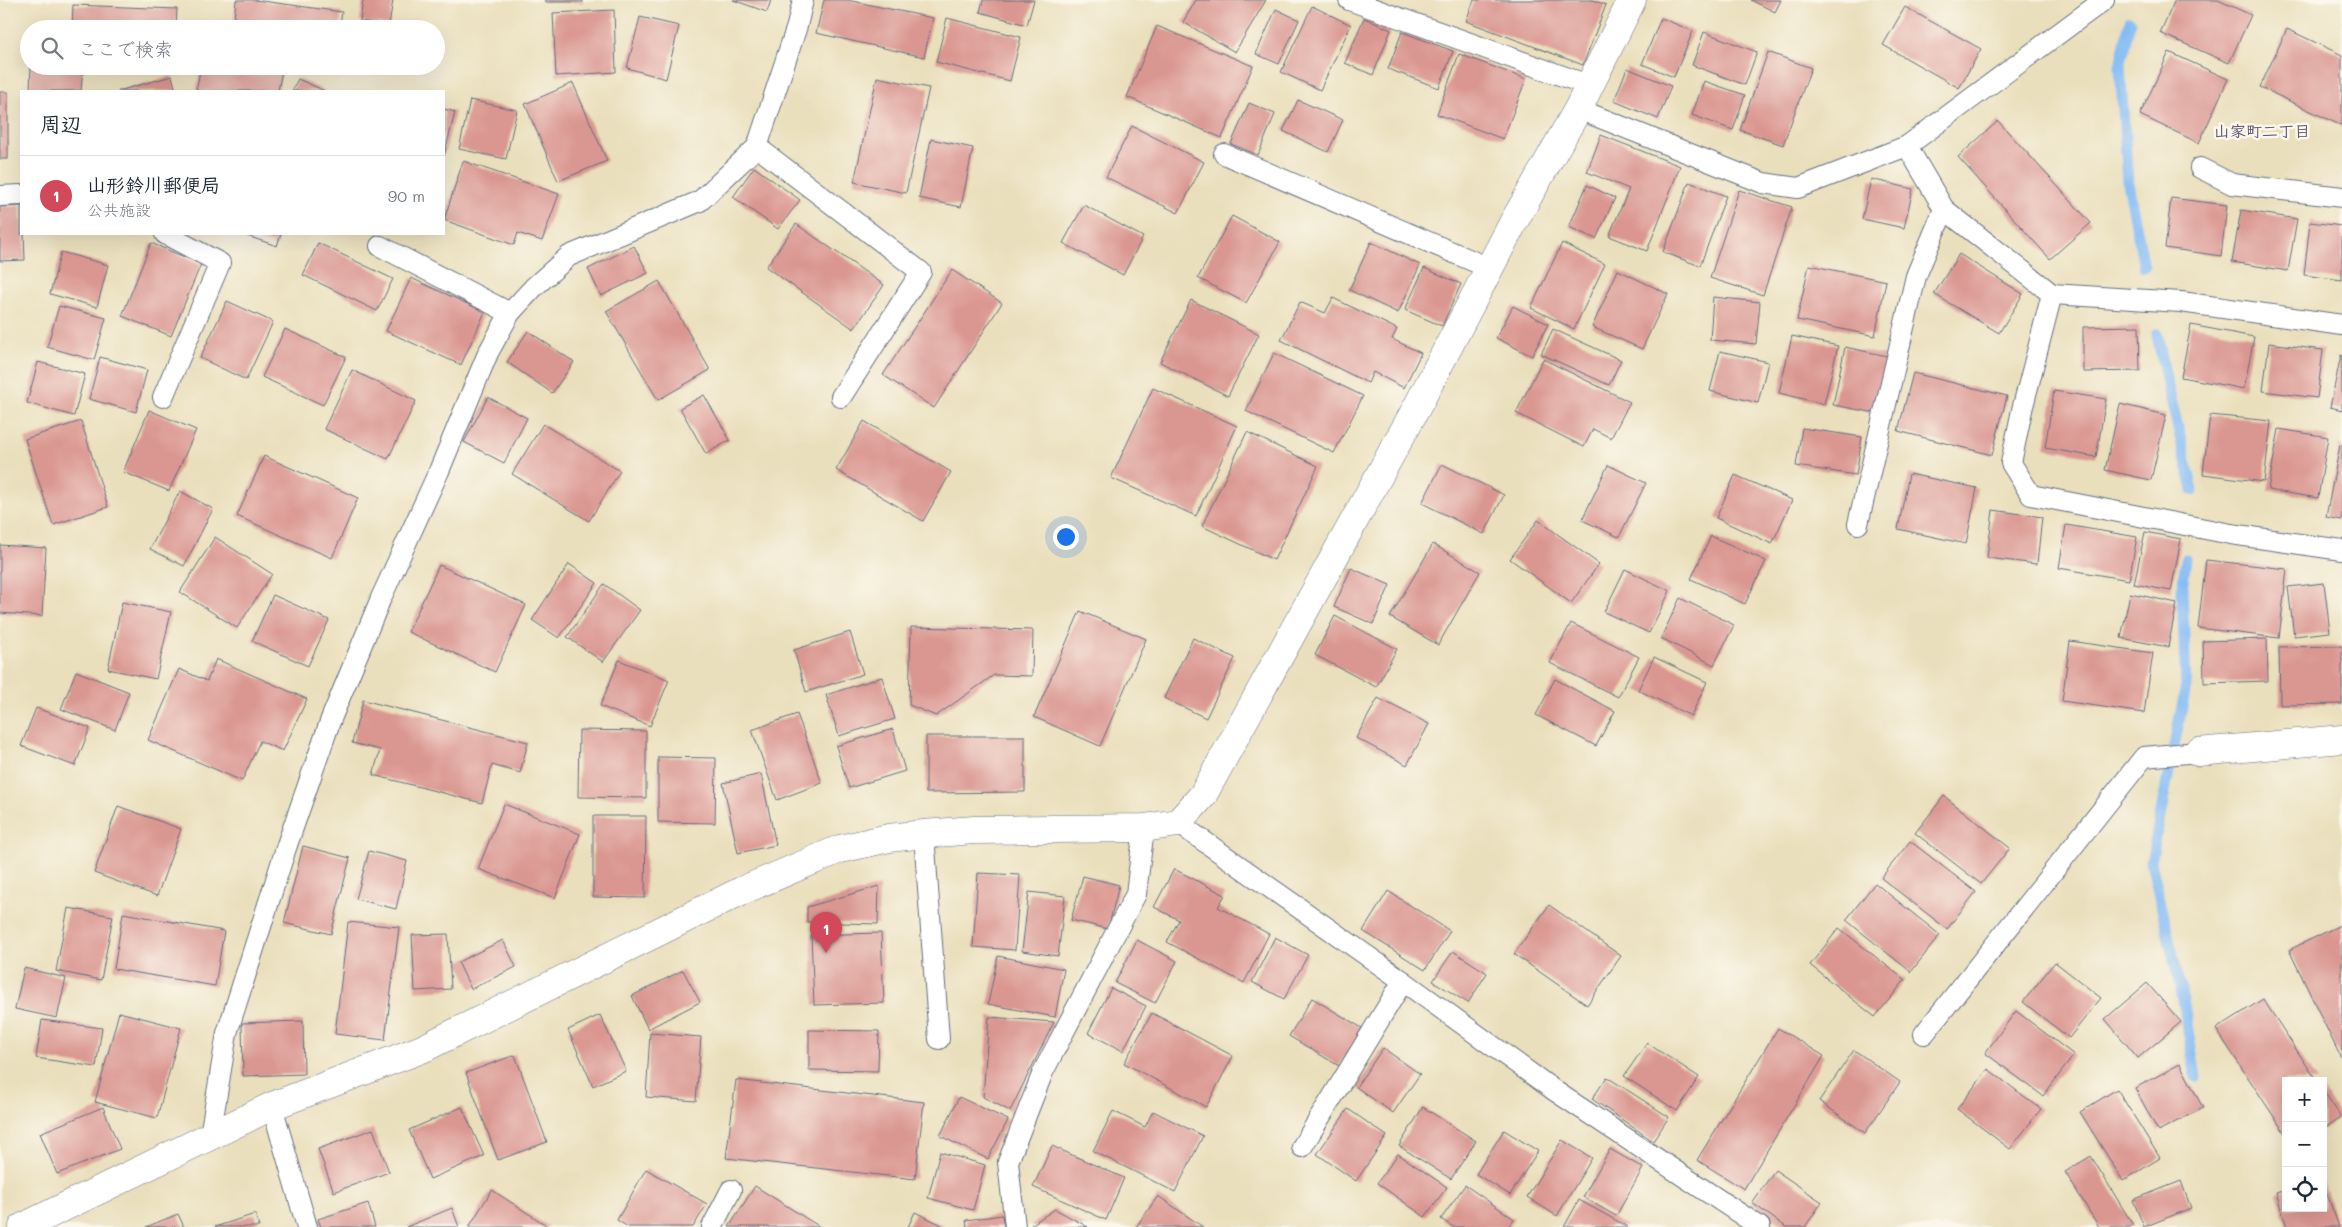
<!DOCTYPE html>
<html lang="ja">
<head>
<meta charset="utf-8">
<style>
  :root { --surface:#fff; --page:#f2f2f3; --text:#1f2937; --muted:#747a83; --line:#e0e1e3; --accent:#d1495b }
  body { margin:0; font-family:Mali,"Klee One",sans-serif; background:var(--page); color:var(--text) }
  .controls { position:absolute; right:15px; bottom:15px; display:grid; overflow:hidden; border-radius:0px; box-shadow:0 5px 20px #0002 }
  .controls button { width:45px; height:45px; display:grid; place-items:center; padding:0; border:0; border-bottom:1px solid var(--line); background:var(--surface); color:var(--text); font:25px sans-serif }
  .you { position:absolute; left:1065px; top:536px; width:18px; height:18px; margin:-12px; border:4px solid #fff; border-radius:50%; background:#1a73e8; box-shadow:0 0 0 8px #1a73e833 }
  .badge { display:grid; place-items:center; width:32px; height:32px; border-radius:50%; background:var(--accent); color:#fff; font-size:16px; font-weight:700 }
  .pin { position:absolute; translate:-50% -41px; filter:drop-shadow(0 1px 2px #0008) }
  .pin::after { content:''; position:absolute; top:26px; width:18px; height:15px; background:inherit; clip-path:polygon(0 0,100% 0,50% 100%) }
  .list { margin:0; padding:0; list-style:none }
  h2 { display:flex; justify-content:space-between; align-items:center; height:65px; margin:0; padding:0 20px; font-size:21px }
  h2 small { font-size:16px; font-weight:400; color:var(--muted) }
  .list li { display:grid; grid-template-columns:32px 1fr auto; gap:15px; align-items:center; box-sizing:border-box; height:80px; padding:0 20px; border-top:1px solid var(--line) }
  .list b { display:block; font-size:19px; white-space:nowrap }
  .list p { margin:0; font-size:16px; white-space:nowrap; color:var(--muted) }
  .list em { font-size:16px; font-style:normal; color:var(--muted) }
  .icon { flex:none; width:28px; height:28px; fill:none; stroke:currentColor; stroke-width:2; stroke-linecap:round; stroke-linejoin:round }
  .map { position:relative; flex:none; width:2342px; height:1227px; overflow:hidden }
  .search { position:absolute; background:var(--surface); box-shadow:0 5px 20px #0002; left:20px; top:20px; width:425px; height:55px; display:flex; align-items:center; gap:12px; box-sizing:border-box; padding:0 18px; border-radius:28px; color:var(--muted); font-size:19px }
  .panel { position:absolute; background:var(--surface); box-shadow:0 5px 20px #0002; left:20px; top:90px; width:425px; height:145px; border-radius:0px }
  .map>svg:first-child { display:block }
</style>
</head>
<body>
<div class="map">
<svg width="2342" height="1227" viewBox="0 0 2342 1227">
  <rect width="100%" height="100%" fill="#fbf7ec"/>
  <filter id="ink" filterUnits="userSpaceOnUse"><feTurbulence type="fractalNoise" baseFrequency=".02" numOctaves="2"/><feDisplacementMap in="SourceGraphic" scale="10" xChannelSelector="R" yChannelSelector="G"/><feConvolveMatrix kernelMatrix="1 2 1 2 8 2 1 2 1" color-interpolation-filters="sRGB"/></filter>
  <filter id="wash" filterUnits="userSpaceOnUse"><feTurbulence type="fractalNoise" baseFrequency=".0096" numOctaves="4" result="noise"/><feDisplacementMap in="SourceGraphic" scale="20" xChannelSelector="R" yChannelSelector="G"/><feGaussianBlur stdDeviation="1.12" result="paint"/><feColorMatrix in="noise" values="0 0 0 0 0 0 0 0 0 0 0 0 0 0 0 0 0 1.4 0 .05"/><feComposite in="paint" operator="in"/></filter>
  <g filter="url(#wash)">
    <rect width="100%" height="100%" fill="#eadfbc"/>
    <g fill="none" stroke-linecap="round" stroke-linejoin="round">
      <!-- stream -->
      <g stroke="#85bcf5" stroke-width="11">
        <polyline points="2130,21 2120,66 2128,183 2144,267"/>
        <polyline points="2157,334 2167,383 2193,490"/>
        <polyline points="2186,559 2182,589 2186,686 2151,862 2182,994 2196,1077"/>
      </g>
    </g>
    <g id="blocks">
      <!-- building -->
      <g fill="#da9791">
        <polygon points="236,0 255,0 342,12 339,29 233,29"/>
        <polygon points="363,0 393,0 389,25 360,21"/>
        <rect x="545" y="0" width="38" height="2"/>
        <polygon points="733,0 771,0 767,12"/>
        <polygon points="824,0 847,0 933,18 924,57 816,33"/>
        <polygon points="983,0 1034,0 1027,25 980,12"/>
        <polygon points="1196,0 1266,0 1235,52 1183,22"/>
        <polygon points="1474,0 1593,0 1606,5 1583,65 1466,21"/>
        <polygon points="1751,0 1781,0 1775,12"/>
        <polygon points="2175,0 2218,0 2251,15 2229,63 2160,33"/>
        <polygon points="73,5 177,9 176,29 72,29"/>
        <polygon points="1312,6 1351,25 1320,90 1281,72"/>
        <polygon points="1905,7 1981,49 1959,88 1883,45"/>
        <polygon points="1276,9 1299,20 1279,64 1256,54"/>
        <polygon points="614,10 616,72 556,76 553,13"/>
        <polygon points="640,17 679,26 666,79 627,68"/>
        <polygon points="947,18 1021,37 1010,81 936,62"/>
        <polygon points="1364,18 1391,30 1373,75 1345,63"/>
        <polygon points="1661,18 1693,31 1674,77 1642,64"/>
        <polygon points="1157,26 1253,66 1222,138 1127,97"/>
        <polygon points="2287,29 2342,55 2342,126 2260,87"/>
        <polygon points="1402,32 1453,51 1439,88 1388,69"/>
        <polygon points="1704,32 1757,52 1745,85 1692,65"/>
        <polygon points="1768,52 1811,68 1783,145 1740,130"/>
        <polygon points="2169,52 2228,79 2199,143 2140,115"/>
        <polygon points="1459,54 1526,79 1503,139 1437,114"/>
        <polygon points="31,66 83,66 81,91 30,91"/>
        <polygon points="201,66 283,66 278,91 196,91"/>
        <polygon points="1627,68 1671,86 1658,119 1614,101"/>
        <polygon points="172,76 176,91 118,91"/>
        <polygon points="877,77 929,88 906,193 854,182"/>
        <polygon points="298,79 325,91 292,91"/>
        <polygon points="1704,81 1745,95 1733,130 1692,115"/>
        <polygon points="573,83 607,161 558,181 525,104"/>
        <rect x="0" y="92" width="8" height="67"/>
        <polygon points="470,100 517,110 506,159 459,149"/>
        <polygon points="1298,100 1343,120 1328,152 1283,131"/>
        <polygon points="1249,103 1275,114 1258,155 1231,144"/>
        <polygon points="444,109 455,112 444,156"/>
        <polygon points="1998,121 2091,223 2050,259 1958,157"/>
        <polygon points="1132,126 1204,162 1178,213 1106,177"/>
        <polygon points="1601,135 1680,166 1647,251 1609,236 1629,189 1587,172"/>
        <polygon points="931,139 973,148 961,207 919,198"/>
        <polygon points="463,161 559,194 542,241 518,233 514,245 444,220"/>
        <polygon points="754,167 800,200 778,229 733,197"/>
        <polygon points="1871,179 1913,189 1904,228 1862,219"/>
        <polygon points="1689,182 1726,196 1700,266 1663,252"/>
        <polygon points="1587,185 1615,198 1596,239 1569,227"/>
        <polygon points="1739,190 1792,207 1763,295 1710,278"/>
        <polygon points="2171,198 2227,205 2221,256 2165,248"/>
        <polygon points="1084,205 1143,237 1123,275 1063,243"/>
        <polygon points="21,206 21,234 24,234 25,260 0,261 0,207"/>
        <polygon points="2241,210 2297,219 2288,271 2232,262"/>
        <polygon points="1232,216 1280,242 1246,303 1198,278"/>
        <polygon points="2310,222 2342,226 2342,280 2304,275"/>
        <polygon points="796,224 884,285 854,329 766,267"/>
        <polygon points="241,234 281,234 277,246"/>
        <polygon points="1371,242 1420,265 1398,313 1349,290"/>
        <polygon points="151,243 201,264 171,336 122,316"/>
        <polygon points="318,243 393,279 377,311 303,275"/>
        <polygon points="1562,243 1605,264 1574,329 1531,308"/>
        <polygon points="634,246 648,273 601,296 588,269"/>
        <polygon points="61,252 108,265 97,307 50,294"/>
        <polygon points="1959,254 2023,294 1999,333 1934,294"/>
        <polygon points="1809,265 1886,281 1875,336 1797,320"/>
        <polygon points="1424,268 1461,284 1442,326 1405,310"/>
        <polygon points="952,270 1002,303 934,408 883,375"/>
        <polygon points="1618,270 1668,294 1642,349 1592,327"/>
        <polygon points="411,278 485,312 461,365 386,331"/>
        <polygon points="659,281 710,370 658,400 606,311"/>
        <polygon points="1713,297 1760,302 1756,344 1710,340"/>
        <polygon points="1333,298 1397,329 1392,339 1421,353 1404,388 1373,372 1368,383 1281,340 1300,302 1325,313"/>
        <polygon points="1191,300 1259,334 1228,396 1160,362"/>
        <polygon points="227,301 273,322 246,380 200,358"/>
        <polygon points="59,306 106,318 94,360 47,347"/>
        <polygon points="1513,306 1548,324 1532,356 1496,338"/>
        <polygon points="2191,325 2254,337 2244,389 2181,377"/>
        <polygon points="2139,326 2140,371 2083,372 2083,327"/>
        <polygon points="285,329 346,357 323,405 262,377"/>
        <polygon points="1553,329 1621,360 1609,385 1541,354"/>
        <polygon points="528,331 574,362 552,393 507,362"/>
        <polygon points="1792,336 1838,346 1824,404 1779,393"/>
        <polygon points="2269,343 2323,350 2317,398 2263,391"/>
        <polygon points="1845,347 1887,356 1876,413 1833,405"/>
        <polygon points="1720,351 1768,362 1758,403 1710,391"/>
        <polygon points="1274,353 1363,396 1334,453 1246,411"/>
        <polygon points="2341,355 2342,355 2342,410 2330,407"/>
        <polygon points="100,357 147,370 136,412 89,399"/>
        <polygon points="1543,359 1630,402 1611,438 1593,429 1584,447 1516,413"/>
        <polygon points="38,362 85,374 74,416 27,403"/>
        <polygon points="352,370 416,401 388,459 324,429"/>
        <polygon points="1913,373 2007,396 1992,455 1898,431"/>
        <polygon points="1153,388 1237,426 1196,516 1111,478"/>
        <polygon points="2054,391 2106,399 2096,457 2045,448"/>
        <polygon points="704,395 730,440 706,454 680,408"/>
        <polygon points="488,397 527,418 504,463 464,442"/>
        <polygon points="2120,404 2166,415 2151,480 2105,470"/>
        <polygon points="149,410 196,430 169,491 123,472"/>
        <polygon points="2210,415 2271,421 2264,482 2203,474"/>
        <polygon points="81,421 108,507 53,525 25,439"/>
        <polygon points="864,421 951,472 923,521 836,470"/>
        <polygon points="543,424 620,471 589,521 512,474"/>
        <polygon points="1802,428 1862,437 1856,475 1796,466"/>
        <polygon points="2279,429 2328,437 2318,498 2268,490"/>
        <polygon points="1247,432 1318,466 1274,560 1202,526"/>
        <polygon points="2340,445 2342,446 2342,520 2326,517"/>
        <polygon points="264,456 358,498 332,558 237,516"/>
        <polygon points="1442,464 1504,495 1484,534 1422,503"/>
        <polygon points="1608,465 1646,483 1619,537 1582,520"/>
        <polygon points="1909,474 1977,488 1966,544 1898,529"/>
        <polygon points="1735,475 1792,500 1772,544 1716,518"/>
        <polygon points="180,491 213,509 184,566 150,549"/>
        <polygon points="1993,510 2042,517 2037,564 1987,558"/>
        <polygon points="1538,520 1599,564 1571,603 1510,559"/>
        <polygon points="2066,525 2137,537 2129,580 2059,568"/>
        <polygon points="2145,532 2181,539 2171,591 2134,584"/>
        <polygon points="1711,536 1766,561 1745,604 1691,579"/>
        <polygon points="215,537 272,574 237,628 180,592"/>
        <polygon points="1433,544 1480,572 1438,645 1390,617"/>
        <polygon points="0,545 46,548 42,616 0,613"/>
        <polygon points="2206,560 2287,569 2279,638 2198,628"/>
        <polygon points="569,564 597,583 559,638 532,620"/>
        <polygon points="439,565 526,605 495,672 408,632"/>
        <polygon points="1351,568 1390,585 1373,624 1334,607"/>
        <polygon points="1625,569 1670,591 1649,633 1604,612"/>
        <polygon points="2324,583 2330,632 2294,636 2288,587"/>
        <polygon points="604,584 640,610 603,662 567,637"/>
        <polygon points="2130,593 2177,603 2168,647 2121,638"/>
        <polygon points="273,595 329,620 308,666 252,641"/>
        <polygon points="1680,598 1734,625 1714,665 1661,638"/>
        <polygon points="122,602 171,612 156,679 108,669"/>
        <polygon points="1080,611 1146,639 1100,746 1034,717"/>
        <polygon points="1335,616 1397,649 1376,687 1315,655"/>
        <polygon points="1571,623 1639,657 1618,697 1550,663"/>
        <polygon points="911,627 1033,630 1032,676 994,675 936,716 909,705"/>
        <polygon points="850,632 863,674 806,692 794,650"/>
        <polygon points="1193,638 1235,658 1206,718 1164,698"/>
        <polygon points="2267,639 2268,681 2204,683 2203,641"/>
        <polygon points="2070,641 2153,653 2144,713 2062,701"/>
        <polygon points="2342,646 2342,704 2280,705 2279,647"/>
        <polygon points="1654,657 1707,682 1691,716 1638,690"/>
        <polygon points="216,659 307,699 283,751 260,741 242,781 148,740 179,669 207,681"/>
        <polygon points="619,660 669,680 650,726 600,706"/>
        <polygon points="76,671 129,692 115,730 61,709"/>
        <polygon points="882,677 895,719 839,736 826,695"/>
        <polygon points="1555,679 1615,711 1596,746 1536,715"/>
        <polygon points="1378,698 1429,724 1407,765 1356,738"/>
        <polygon points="363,700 528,742 520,773 492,765 482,803 373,775 380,750 352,743"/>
        <polygon points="36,708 90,728 75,766 21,746"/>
        <polygon points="797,714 822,783 777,800 752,730"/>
        <polygon points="893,729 905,771 849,788 836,746"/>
        <polygon points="579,730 646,731 646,798 578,797"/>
        <polygon points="926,736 1025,736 1025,792 926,793"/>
        <polygon points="658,757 716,758 715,823 658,822"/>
        <polygon points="761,774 776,845 738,853 723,783"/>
        <polygon points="1944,796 2010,848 1981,884 1915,833"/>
        <polygon points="504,804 580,834 555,898 478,869"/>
        <polygon points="118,806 181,829 157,896 94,873"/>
        <polygon points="593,816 646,816 645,898 593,897"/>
        <polygon points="1910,841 1976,892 1947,929 1881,878"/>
        <polygon points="303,846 350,858 331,934 284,923"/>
        <polygon points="369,851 407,861 396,909 356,899"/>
        <polygon points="1174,869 1225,895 1218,907 1269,934 1244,983 1167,942 1179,920 1154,907"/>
        <polygon points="978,873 1020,875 1015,950 973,947"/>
        <polygon points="1083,876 1119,885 1108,929 1071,920"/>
        <polygon points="1875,883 1940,935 1911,972 1846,920"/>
        <polygon points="879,886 878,924 807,922 807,907"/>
        <polygon points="1388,891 1450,931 1425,970 1363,931"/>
        <polygon points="1029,892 1065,896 1058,956 1022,951"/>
        <polygon points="1549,905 1621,956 1587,1005 1514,954"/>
        <polygon points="68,908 113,916 101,980 56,971"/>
        <polygon points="123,913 224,931 215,986 114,969"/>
        <polygon points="348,922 399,927 385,1040 335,1034"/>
        <polygon points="2342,924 2342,1060 2289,950"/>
        <polygon points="1839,928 1905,980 1875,1017 1810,965"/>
        <polygon points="881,933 884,1003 814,1005 811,935"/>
        <polygon points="448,934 451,989 415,991 412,935"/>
        <polygon points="1275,937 1308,955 1284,999 1252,982"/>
        <polygon points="503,940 516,967 471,989 458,962"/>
        <polygon points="1137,940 1177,961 1155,1003 1115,983"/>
        <polygon points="1453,951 1487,973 1468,1003 1433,981"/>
        <polygon points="998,956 1064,969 1055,1017 988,1004"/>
        <polygon points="2055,962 2101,998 2069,1038 2023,1002"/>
        <polygon points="24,968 66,978 57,1018 15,1009"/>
        <polygon points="683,970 700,1002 648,1029 632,996"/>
        <polygon points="2147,983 2181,1022 2138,1058 2105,1019"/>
        <polygon points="1111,988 1146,1006 1123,1051 1088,1033"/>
        <polygon points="1312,998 1362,1028 1339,1066 1289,1036"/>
        <polygon points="2263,999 2317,1081 2286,1081 2286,1135 2216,1029"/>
        <polygon points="2016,1011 2074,1055 2043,1096 1985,1053"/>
        <polygon points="119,1012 181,1028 157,1118 95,1102"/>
        <polygon points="1152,1013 1233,1056 1206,1107 1124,1063"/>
        <polygon points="600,1015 626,1071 593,1086 568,1030"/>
        <polygon points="989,1017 1054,1022 1010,1111 983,1097"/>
        <polygon points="42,1020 102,1028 96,1067 36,1058"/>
        <polygon points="303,1021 304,1074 243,1076 242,1023"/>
        <polygon points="1778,1028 1824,1056 1744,1189 1697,1160"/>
        <polygon points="809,1030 879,1031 878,1071 809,1070"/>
        <polygon points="650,1033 701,1037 696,1101 646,1097"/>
        <polygon points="1647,1043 1699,1077 1677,1111 1624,1076"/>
        <polygon points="1383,1048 1420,1074 1393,1113 1356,1087"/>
        <polygon points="1854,1050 1900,1082 1865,1133 1819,1101"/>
        <polygon points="515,1055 547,1142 498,1160 466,1073"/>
        <polygon points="2180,1064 2203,1108 2158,1131 2135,1088"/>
        <polygon points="1988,1069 2041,1109 2010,1149 1957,1109"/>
        <polygon points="1607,1077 1669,1117 1653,1141 1592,1099"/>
        <polygon points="736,1080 924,1102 915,1179 726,1158"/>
        <polygon points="2117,1089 2160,1158 2123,1181 2080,1112"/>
        <polygon points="2323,1090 2341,1117 2323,1129"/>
        <polygon points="959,1097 1008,1120 988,1159 940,1136"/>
        <polygon points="103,1107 120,1149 57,1174 40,1133"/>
        <polygon points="462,1107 484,1156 430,1179 409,1130"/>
        <polygon points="1423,1107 1476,1141 1451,1179 1399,1146"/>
        <polygon points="1348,1109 1387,1136 1356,1181 1317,1154"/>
        <polygon points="1113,1111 1145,1127 1153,1111 1203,1136 1175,1192 1093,1151"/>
        <polygon points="373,1129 389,1172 334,1192 318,1149"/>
        <polygon points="1504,1130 1538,1151 1510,1195 1476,1174"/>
        <polygon points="1562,1140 1592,1158 1557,1216 1527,1197"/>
        <polygon points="1052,1146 1124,1178 1106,1220 1033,1187"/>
        <polygon points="1610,1149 1643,1168 1616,1216 1583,1197"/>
        <polygon points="940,1152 985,1165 973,1210 928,1198"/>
        <polygon points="1398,1154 1447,1187 1425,1217 1377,1183"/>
        <polygon points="2091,1156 2133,1225 2130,1227 2099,1227 2065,1172"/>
        <polygon points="646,1169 707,1204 693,1227 628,1227 617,1220"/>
        <polygon points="1775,1170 1822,1202 1805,1227 1786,1227 1752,1203"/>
        <polygon points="2181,1181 2191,1208 2144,1227 2133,1200"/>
        <polygon points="2323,1183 2339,1227 2287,1227 2276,1193 2286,1190 2286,1208 2323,1208"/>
        <polygon points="1465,1185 1514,1219 1508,1227 1453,1227 1441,1219"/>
        <polygon points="755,1186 820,1227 729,1227"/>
        <polygon points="492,1190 549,1227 469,1227"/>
        <polygon points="1158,1196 1203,1227 1136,1227"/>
        <polygon points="1579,1200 1628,1227 1564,1227"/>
        <polygon points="368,1203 375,1227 321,1227 318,1219"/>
        <polygon points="452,1208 459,1227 406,1227"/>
        <polygon points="1055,1209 1088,1227 1032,1227 1031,1225"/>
        <polygon points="915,1212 946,1227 908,1227"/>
        <polygon points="178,1214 184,1227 146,1227"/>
        <polygon points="255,1214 259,1227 215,1227"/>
        <polygon points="1002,1215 1004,1227 967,1227 966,1220"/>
      </g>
    </g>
  </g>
  <g filter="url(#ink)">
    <use href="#blocks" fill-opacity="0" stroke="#636d7f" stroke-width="1"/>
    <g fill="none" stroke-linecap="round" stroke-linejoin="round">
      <defs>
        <g id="lane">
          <polyline points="1349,0 1588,85"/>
          <polyline points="1578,109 1763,183 1798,188 1907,146 2104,0"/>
          <polyline points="1907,146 1944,209 2052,294 2181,302 2342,325"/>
          <polyline points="757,147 921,272 841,397"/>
          <polyline points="1224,154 1489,268"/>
          <polyline points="2200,168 2232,184 2342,197"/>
          <polyline points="0,196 21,195"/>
          <polyline points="380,246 510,313"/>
          <polyline points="2052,294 2022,410 2011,463 2031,495 2231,534 2342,550"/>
          <polyline points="163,397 220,263 165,234"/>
          <polyline points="1858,524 1916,276 1944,209"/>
          <polyline points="1178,823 1403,981 1555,1091 1760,1227"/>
          <polyline points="924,834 939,1039"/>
          <polyline points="1924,1034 2144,757 2198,752"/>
          <polyline points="272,1106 307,1227"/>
          <polyline points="210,1136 227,1033 287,845 331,719 381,598 439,471 488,353 510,313 534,287 569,256 700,201 757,147 797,26 803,0"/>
          <polyline points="1302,1147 1403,981"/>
          <polyline points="712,1227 731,1190"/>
          <polyline points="1015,1227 1008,1162 1043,1072 1136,894 1144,828"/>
        </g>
        <g id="street">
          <polyline points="2198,752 2342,739"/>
          <polyline points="23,1227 272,1106 422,1049 741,891 840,849 889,838 924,834 974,830 1144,828 1178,823 1203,795 1418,405 1513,223 1578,109 1632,0"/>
        </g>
      </defs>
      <!-- lane casing -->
      <use href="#lane" stroke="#636d7f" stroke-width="22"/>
      <!-- street casing -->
      <use href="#street" stroke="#636d7f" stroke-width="29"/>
      <!-- lane -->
      <use href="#lane" stroke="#fff" stroke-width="20"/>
      <!-- street -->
      <use href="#street" stroke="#fff" stroke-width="28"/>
    </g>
  </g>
  <g text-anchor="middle" stroke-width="5" stroke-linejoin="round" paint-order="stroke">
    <!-- neighbourhood labels -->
    <g font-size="16" font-weight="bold" fill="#5e5370" stroke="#fbf7ec">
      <text x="2262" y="137">山家町二丁目</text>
    </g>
  </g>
</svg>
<div class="controls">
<button>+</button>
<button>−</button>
<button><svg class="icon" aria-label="locate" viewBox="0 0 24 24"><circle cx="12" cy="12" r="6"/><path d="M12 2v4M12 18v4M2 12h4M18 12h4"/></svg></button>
</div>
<div class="you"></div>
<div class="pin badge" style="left:826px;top:953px">1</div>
<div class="search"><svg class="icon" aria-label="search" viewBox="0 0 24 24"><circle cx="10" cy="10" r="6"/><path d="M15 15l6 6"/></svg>ここで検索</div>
<section class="panel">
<h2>周辺<small></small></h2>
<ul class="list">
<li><span class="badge">1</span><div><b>山形鈴川郵便局</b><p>公共施設</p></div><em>90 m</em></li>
</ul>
</section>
</div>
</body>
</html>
